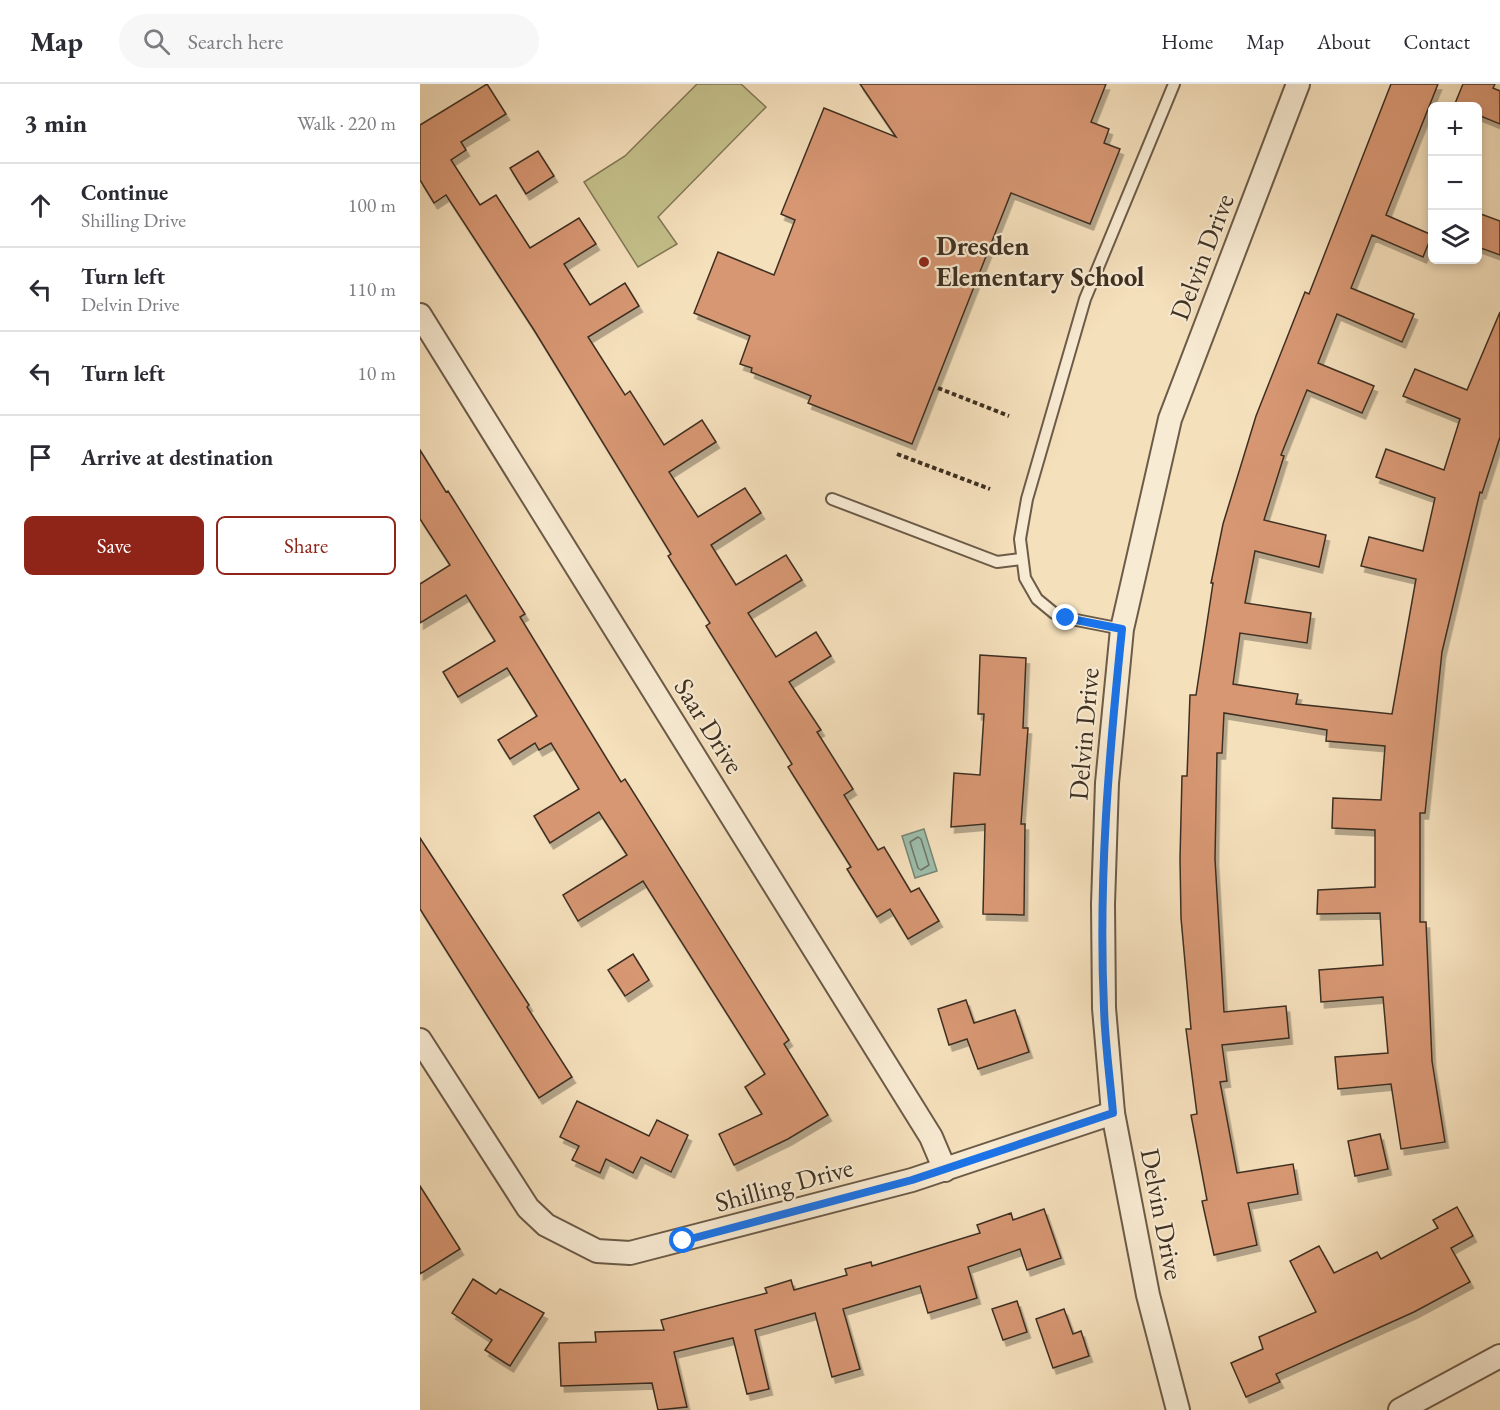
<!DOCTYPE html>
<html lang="en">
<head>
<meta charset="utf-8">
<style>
  :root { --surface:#fff; --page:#f7f7f7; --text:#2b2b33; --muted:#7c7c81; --line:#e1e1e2; --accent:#8f2418 }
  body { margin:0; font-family:"EB Garamond",serif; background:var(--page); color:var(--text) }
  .controls { position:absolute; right:18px; top:18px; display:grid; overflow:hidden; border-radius:9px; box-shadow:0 3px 9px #0003 }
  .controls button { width:54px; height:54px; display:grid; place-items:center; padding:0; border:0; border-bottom:2px solid var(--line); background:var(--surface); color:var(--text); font:30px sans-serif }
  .stop { position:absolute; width:18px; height:18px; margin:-14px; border:4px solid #1a73e8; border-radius:50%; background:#fff }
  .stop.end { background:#1a73e8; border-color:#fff; box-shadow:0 2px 6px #0008 }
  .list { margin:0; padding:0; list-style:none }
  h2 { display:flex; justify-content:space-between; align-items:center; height:78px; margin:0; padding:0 24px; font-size:26px }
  h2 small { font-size:20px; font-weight:400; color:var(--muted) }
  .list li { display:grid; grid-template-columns:39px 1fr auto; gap:18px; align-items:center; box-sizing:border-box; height:84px; padding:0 24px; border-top:2px solid var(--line) }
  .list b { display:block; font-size:22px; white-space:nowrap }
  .list p { margin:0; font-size:20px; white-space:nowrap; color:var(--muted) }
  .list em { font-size:20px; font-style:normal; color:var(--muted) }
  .actions { display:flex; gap:12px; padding:18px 24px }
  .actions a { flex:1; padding:14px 0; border:2px solid var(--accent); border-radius:9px; text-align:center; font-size:21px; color:var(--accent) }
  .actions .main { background:var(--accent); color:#fff }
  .icon { flex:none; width:33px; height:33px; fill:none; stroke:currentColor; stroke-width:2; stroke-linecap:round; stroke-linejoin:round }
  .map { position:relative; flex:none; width:1080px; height:1326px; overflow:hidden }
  header { display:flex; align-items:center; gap:36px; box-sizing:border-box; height:84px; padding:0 30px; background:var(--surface); border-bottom:2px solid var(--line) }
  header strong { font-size:28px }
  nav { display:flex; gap:33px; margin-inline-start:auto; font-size:21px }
  .search { width:420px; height:54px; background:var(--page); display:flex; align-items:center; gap:15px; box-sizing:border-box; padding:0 21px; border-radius:33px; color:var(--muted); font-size:22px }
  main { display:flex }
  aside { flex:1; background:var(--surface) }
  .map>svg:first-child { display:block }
</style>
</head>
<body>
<header>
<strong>Map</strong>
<div class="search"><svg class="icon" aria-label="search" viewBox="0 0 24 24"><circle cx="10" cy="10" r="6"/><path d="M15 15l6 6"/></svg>Search here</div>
<nav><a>Home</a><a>Map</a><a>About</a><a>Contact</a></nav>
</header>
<main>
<aside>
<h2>3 min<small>Walk · 220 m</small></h2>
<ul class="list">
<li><svg class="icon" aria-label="ahead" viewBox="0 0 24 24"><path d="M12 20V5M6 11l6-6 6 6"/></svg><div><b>Continue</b><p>Shilling Drive</p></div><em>100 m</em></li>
<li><svg class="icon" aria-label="left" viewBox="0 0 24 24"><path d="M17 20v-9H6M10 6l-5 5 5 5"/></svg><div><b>Turn left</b><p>Delvin Drive</p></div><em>110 m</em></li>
<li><svg class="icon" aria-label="left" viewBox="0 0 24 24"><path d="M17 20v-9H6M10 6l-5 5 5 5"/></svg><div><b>Turn left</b></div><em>10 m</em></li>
<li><svg class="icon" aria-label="arrive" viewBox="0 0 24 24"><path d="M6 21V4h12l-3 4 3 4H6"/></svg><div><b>Arrive at destination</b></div></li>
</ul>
<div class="actions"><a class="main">Save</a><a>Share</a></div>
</aside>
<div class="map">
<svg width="1080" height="1326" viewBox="0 0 1080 1326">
  <defs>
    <filter id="shadow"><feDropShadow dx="3.5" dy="6" stdDeviation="0" flood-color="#0004"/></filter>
  </defs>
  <rect width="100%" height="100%" fill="#f5e0bc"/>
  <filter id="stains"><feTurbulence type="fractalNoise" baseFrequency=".00333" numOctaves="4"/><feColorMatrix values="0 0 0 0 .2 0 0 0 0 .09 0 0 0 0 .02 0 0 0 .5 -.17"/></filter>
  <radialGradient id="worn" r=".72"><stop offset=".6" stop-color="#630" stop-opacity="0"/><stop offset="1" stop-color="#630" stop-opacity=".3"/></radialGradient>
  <!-- green -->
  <polygon fill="#c4c08b" stroke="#817856" stroke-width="1.5" points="277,0 321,0 346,23 238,133 257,160 218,183 164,98 205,72"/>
  <!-- water -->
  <polygon fill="#9dbeac" stroke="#778574" stroke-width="1.5" points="504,745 517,787 495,794 482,752"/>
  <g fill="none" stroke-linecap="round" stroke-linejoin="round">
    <!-- shore -->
    <polygon stroke="#6e7666" stroke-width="1.5" points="498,753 501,755 509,781 501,786 498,784 490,758"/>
  </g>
  <!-- building -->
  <g fill="#d79773" stroke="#3e2f21" stroke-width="1.5" filter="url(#shadow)">
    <polygon points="67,0 86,30 41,58 46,66 31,76 60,121 76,111 110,164 159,134 176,160 144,180 170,221 205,199 219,222 168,253 205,311 210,307 244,361 282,336 296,358 249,388 278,433 325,404 341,429 291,461 316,501 366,471 382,496 328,529 356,573 396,548 411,572 369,598 401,646 397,648 433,705 424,711 458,766 464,763 491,808 499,804 519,837 488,855 470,825 457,833 427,785 431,783 368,683 372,680 286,542 290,539 248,472 251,470 114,246 26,111 14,119 0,96 0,41"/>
    <polygon points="440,0 686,0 671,38 689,45 684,59 700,65 670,140 591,109 492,360 388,319 391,312 331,288 332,284 320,280 330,252 274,229 298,168 354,191 375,136 361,130 404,24 476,53"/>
    <polygon points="971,0 1018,0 966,131 1012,151 1003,173 952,151 931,204 994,230 982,258 917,230 898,279 954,302 942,329 887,306 861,371 864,372 844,436 906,451 899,483 835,467 825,519 891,529 887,559 820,549 813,600 878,610 876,620 972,630 996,495 941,482 949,453 1003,467 1015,414 956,393 966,365 1024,386 1040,335 983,312 995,285 1047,306 1080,228 1080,353 1062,409 1060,408 1022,568 1005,729 1000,729 1000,838 1006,838 1012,977 1025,1058 981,1065 971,1000 918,1005 915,973 968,969 963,913 901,918 899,886 963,881 960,829 897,830 898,806 955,803 955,746 912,744 913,714 961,716 965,662 906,657 907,646 804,629 802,669 797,669 795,775 804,928 866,922 869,954 802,961 807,997 800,998 817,1089 873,1080 878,1110 828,1119 837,1161 794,1171 782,1117 787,1116 771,1031 777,1030 766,945 771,945 761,834 760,775 762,692 767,692 770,611 776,611 793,499 791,499 803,440 836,332 885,208 889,210"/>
    <polygon points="1043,0 1075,0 1073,4 1080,7 1080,40 1058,31 1058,22 1034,22"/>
    <polygon points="118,67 134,92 106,110 90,84"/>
    <polygon points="1058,129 1080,137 1080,171 1058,163"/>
    <polygon points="0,366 26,408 28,407 105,530 100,533 201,698 205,695 369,956 364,960 408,1031 368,1055 314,1081 299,1050 342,1030 325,1003 345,990 223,797 158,837 143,811 207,771 179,728 130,759 114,732 159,705 131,659 119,666 115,659 90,675 78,656 117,632 87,584 38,613 23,588 75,557 46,511 0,539 0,500 30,481 0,435"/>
    <polygon points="560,571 606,574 603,644 608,644 601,740 605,740 604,831 563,830 565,740 531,743 534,689 560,691 564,630 558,630"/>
    <polygon points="0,754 109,921 107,923 152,993 119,1014 0,825"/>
    <polygon points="213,870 229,896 205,912 188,886"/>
    <polygon points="546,916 554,939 595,926 609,968 558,985 547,955 529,961 518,925"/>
    <polygon points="157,1017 229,1052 237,1036 268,1051 251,1088 221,1073 213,1089 186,1075 180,1089 152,1076 159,1062 140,1053"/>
    <polygon points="960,1050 968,1085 935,1092 928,1057"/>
    <polygon points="0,1102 40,1165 0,1190"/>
    <polygon points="1037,1123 1053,1152 1031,1164 1050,1198 994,1228 856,1290 860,1298 826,1313 811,1279 843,1265 839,1253 896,1228 870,1177 899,1162 914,1189 957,1168 961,1175 1018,1144 1013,1136"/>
    <polygon points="624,1125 641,1174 607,1186 600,1165 548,1183 557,1214 508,1229 500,1202 423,1225 440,1285 412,1293 395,1229 335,1246 349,1305 327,1310 313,1254 254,1268 267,1323 238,1326 232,1299 141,1302 139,1259 176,1258 175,1248 244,1246 241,1236 347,1209 345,1204 371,1196 374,1206 427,1191 425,1185 451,1178 452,1182 560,1149 557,1141 591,1129 593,1136"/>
    <polygon points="53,1195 76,1210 80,1205 124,1229 90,1282 65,1266 72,1256 32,1229"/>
    <polygon points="597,1217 607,1248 583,1256 572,1225"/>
    <polygon points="644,1225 653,1250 661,1247 669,1272 633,1284 616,1235"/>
  </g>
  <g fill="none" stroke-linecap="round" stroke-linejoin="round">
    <defs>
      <g id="lane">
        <polyline points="412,415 577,478 601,475"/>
        <polyline points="702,545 646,534 634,529 617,515 605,494 600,455 607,415 665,215 754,0"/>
      </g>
      <g id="street">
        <polyline points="0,231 511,1053 525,1086"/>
        <polyline points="0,956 108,1124 126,1141 177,1167 210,1169 492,1096 693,1029"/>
        <polyline points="758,1326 728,1211 693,1029 684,924 683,820 687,699 702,545 750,335 878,0"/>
        <polyline points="980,1326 1080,1272"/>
      </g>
    </defs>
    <!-- lane casing -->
    <use href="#lane" stroke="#6c5b48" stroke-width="14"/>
    <!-- street casing -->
    <use href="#street" stroke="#6c5b48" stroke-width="26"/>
    <!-- path -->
    <g stroke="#3e2f21" stroke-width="4" stroke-dasharray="4.5 3" stroke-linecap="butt">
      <polyline points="518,304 589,332"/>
      <polyline points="477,370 570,405"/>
    </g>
    <!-- lane -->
    <use href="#lane" stroke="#f8ebd3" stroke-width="10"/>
    <!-- street -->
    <use href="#street" stroke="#f8ebd3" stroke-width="22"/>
  </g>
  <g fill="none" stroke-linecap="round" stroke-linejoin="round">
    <!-- route -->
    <path stroke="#1a73e8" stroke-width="8" d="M263 1157 492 1096 693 1029C690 994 685 959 684 924 678 797 689 671 702 545L646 534"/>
  </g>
  <!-- markers -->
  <circle fill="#8f2418" stroke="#f8ebd3" stroke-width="2" cx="504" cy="178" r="6"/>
  <g text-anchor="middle" stroke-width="4.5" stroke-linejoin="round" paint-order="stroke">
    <!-- poi labels -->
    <g font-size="27" font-weight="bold" fill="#3e2f21" stroke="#f8ebd3" text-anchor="start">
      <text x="516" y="171">Dresden<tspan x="516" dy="31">Elementary School</tspan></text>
    </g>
    <!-- street labels -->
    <g font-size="27" fill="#3e2f21" stroke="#f8ebd3">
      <text transform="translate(782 173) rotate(-69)" y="9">Delvin Drive</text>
      <text transform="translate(289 642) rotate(58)" y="9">Saar Drive</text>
      <text transform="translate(664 650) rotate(-85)" y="9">Delvin Drive</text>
      <text transform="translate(364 1101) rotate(-15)" y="9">Shilling Drive</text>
      <text transform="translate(742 1130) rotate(79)" y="9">Delvin Drive</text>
    </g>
  </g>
  <rect width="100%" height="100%" filter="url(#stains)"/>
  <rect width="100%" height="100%" fill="url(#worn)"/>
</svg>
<div class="controls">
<button>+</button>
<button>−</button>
<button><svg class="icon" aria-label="layers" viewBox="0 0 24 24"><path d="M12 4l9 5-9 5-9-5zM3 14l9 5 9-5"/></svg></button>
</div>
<div class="stop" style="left:263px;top:1157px"></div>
<div class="stop end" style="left:646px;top:534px"></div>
</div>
</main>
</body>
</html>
